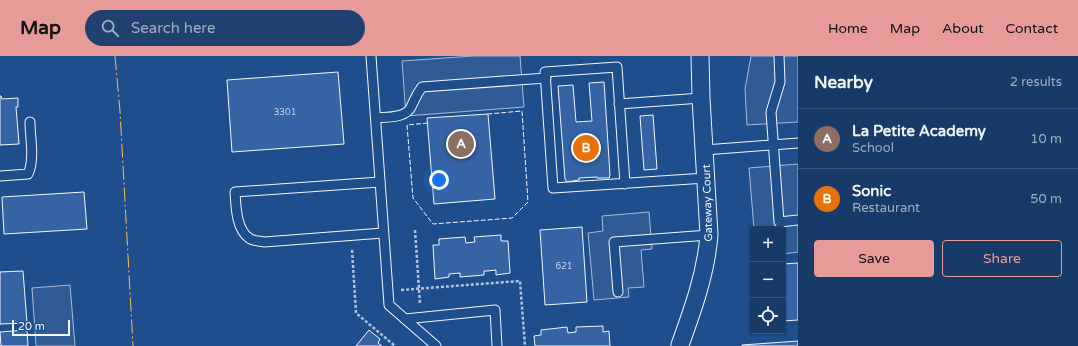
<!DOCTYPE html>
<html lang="en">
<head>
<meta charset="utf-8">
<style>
  :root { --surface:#173a69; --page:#20416f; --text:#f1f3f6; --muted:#9eadc0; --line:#36547d; --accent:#e69b98 }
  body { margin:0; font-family:"Varela Round",sans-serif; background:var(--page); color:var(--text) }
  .controls { position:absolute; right:12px; bottom:12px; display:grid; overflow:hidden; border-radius:4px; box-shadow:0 1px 3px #0004 }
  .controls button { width:36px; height:36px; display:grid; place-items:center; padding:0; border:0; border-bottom:1px solid var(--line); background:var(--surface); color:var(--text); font:20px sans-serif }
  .scale { position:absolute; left:12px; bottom:10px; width:58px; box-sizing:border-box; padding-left:4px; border:2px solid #f2f6ff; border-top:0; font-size:11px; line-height:14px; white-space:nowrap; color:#f2f6ff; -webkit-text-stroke:3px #1f4e8c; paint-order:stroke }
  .you { position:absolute; left:439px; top:124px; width:14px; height:14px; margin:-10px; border:3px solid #fff; border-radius:50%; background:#1a73e8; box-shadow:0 0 0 6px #1a73e833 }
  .badge { display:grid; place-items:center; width:26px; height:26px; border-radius:50%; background:var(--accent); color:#fff; font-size:13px; font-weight:700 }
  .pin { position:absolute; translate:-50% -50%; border:2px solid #fff; box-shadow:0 1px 4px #0006 }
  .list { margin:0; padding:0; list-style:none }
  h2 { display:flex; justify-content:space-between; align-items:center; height:52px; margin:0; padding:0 16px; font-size:17px }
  h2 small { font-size:13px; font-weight:400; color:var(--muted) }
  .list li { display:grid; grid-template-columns:26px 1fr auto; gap:12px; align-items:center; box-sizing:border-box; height:60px; padding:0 16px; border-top:1px solid var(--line) }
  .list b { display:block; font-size:15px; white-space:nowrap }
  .list p { margin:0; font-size:13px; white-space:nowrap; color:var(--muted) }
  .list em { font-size:13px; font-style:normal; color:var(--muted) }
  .actions { display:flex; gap:8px; padding:12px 16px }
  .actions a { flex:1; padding:9px 0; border:1px solid var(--accent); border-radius:4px; text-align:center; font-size:14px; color:var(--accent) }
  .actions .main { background:var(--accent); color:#111 }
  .icon { flex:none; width:22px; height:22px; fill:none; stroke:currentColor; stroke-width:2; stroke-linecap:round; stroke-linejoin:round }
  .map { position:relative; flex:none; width:798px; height:290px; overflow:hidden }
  header { display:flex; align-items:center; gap:24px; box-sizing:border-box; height:56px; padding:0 20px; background:var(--accent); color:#111 }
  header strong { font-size:19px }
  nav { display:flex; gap:22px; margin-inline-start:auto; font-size:14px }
  .search { width:280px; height:36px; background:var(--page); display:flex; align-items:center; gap:10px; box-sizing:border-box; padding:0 14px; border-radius:22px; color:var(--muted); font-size:15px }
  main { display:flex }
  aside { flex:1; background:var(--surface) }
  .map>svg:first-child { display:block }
</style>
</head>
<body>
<header>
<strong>Map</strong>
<div class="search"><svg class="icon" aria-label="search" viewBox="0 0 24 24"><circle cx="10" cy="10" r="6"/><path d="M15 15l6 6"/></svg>Search here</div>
<nav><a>Home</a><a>Map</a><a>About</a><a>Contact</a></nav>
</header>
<main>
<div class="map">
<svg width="798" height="290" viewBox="0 0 798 290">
  <rect width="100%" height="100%" fill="#1f4e8c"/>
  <!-- parking -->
  <g fill="#305b95" stroke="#a8bbd7">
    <polygon points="473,0 520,0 524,51 406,60 402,5"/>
    <polygon points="751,0 798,0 798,66 747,69 745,33"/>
    <polygon points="798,108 798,196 783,198 783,173 754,173 749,112"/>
    <polygon points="649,156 652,193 641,194 644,231 628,232 629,241 594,244 588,177 603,175 602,160"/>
    <polygon points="70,229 75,290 36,290 32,232"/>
  </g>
  <!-- building -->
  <g fill="#3563a3" stroke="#f2f6ff">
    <polygon points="338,16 344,88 232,96 227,24"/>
    <polygon points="604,26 610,119 609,122 597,122 597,121 579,122 579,124 567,126 565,123 558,30 573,29 576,66 592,65 589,27"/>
    <polygon points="0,40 1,40 2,43 18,42 18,51 16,51 19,88 0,89"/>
    <polygon points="488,58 495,143 434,148 427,62"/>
    <polygon points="653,59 657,113 644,114 640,60"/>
    <polygon points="84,136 87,173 4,178 2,141"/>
    <polygon points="582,171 587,246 545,249 540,174"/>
    <polygon points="501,179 501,185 508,185 510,217 496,219 496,214 487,215 484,215 484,219 460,221 460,217 449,218 449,221 435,223 433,189 439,189 439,183 465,181 466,187 475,186 474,181"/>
    <polygon points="798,207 798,264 783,265 783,208"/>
    <polygon points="23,215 27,267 0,268 0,216"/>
    <polygon points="603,270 603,276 609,275 610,290 535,290 534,280 541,279 541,274 567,271 568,277 576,276 576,271"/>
    <polygon points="27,274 28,290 1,290 0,276"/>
    <polygon points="369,274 380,283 378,287 382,290 356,290"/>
    <polygon points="798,285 798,290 742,290 742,289"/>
  </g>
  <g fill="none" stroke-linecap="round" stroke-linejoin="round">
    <defs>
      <g id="service">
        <polyline points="371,0 389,249 436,290"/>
        <polyline points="779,0 780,26 771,56 779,166 798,164"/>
        <polyline points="619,48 701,42"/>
        <path d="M376 62C387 61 406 62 411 51 415 43 416 39 422 31L546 22"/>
        <polyline points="704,94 798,87"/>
        <path d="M0 120 28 118C35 103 30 82 30 66"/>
        <path d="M380 126 235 136C236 150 236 173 249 182 252 185 260 185 264 186L383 177"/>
        <polyline points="625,128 617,11 545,16 553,132 706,122"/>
        <polyline points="618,236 614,186 709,179"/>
        <polyline points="405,263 495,254 497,290"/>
      </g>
      <path id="minor" d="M680 289C693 253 706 217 709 179L701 42 700 0"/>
    </defs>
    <!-- service casing -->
    <use href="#service" stroke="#f2f6ff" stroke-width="11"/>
    <!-- minor casing -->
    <use href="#minor" stroke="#f2f6ff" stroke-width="19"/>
    <!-- path -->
    <g stroke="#b3c4dc" stroke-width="2.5" stroke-dasharray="3 2" stroke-linecap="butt">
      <polyline points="415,174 420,248"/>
      <polyline points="352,194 356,257 395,290"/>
      <polyline points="401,234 520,225 525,290"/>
    </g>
    <!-- service -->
    <use href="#service" stroke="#1f4e8c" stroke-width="9"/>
    <!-- minor -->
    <use href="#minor" stroke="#1f4e8c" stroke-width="17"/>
    <!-- fence -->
    <polyline stroke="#f2f6ff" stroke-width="1" stroke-dasharray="5 2" stroke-linecap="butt" points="428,67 407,69 413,142 433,168 512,162 528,146 522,55 488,58"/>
    <!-- power -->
    <polyline stroke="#ffb74d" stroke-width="1" stroke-dasharray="14 3 2 3" stroke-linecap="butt" points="115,0 120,55 133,290"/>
  </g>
  <g text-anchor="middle" stroke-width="3" stroke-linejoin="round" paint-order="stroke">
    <!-- number labels -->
    <g font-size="9" fill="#c3d1e8">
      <text x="285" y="59">3301</text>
      <text x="564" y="213">621</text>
    </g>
    <!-- street labels -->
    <g font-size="11" fill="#f2f6ff" stroke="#1f4e8c">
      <text transform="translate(707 147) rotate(-92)" y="4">Gateway Court</text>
    </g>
  </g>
</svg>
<div class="controls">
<button>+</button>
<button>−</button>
<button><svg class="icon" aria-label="locate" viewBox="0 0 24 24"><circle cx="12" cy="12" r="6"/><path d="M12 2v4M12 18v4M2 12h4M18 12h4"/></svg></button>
</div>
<div class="scale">20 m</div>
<div class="you"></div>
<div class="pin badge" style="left:461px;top:88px;background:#8d6e63">A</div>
<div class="pin badge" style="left:586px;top:92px;background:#e8710a">B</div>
</div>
<aside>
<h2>Nearby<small>2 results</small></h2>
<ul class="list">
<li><span class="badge" style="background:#8d6e63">A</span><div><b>La Petite Academy</b><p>School</p></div><em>10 m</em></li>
<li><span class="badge" style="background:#e8710a">B</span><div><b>Sonic</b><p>Restaurant</p></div><em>50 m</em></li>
</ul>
<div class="actions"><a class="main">Save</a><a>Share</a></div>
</aside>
</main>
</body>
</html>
